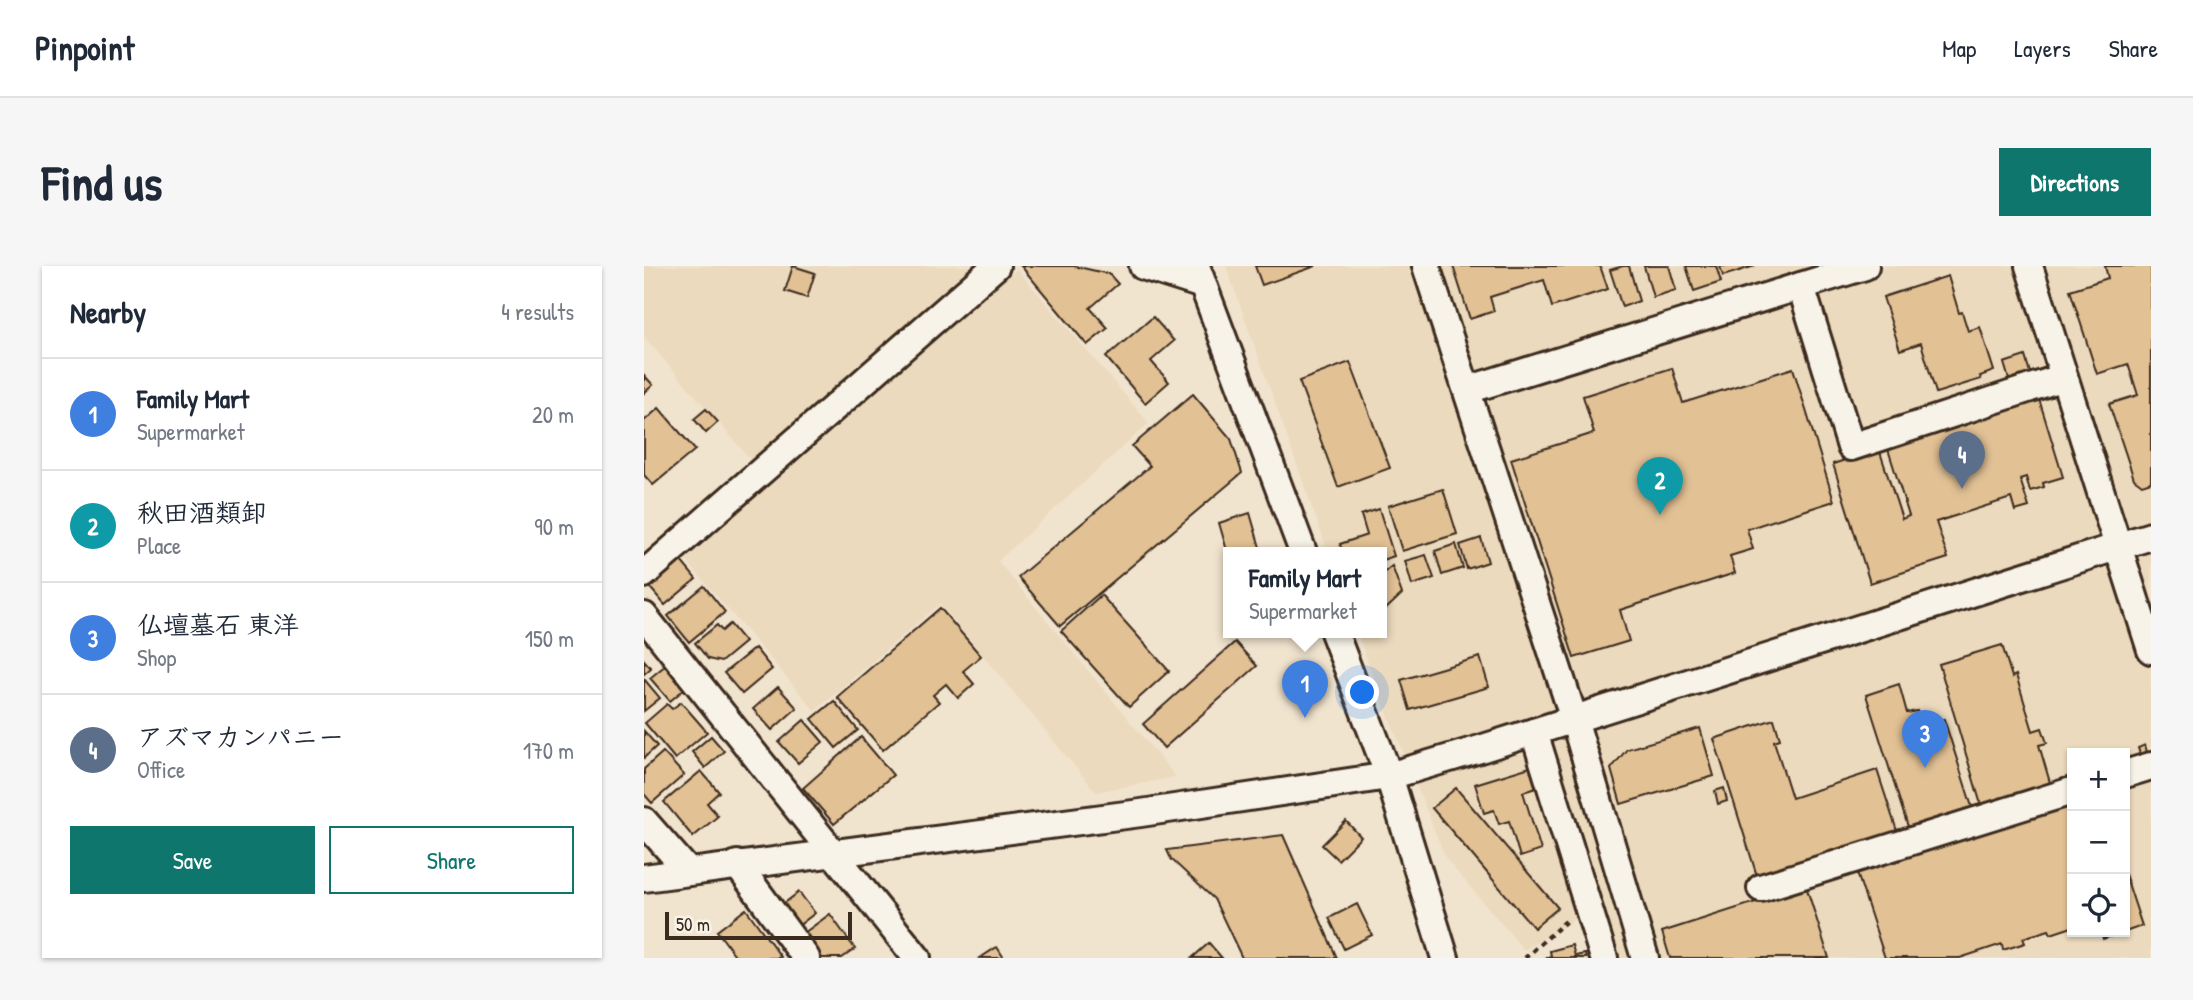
<!DOCTYPE html>
<html lang="en">
<head>
<meta charset="utf-8">
<style>
  :root { --surface:#fff; --page:#f6f6f7; --text:#1f2937; --muted:#747a83; --line:#e0e1e3; --accent:#0f766e }
  body { margin:0; font-family:"Patrick Hand","Klee One",sans-serif; background:var(--page); color:var(--text) }
  .controls { position:absolute; right:21px; bottom:21px; display:grid; overflow:hidden; border-radius:0px; box-shadow:0 2px 5px #0004 }
  .controls button { width:63px; height:63px; display:grid; place-items:center; padding:0; border:0; border-bottom:2px solid var(--line); background:var(--surface); color:var(--text); font:35px sans-serif }
  .scale { position:absolute; left:21px; bottom:18px; width:187px; box-sizing:border-box; padding-left:7px; border:4px solid #3b2a1e; border-top:0; font-size:19px; line-height:24px; white-space:nowrap; color:#3b2a1e; -webkit-text-stroke:5px #f7f3e8; paint-order:stroke }
  .you { position:absolute; left:719px; top:427px; width:24px; height:24px; margin:-18px; border:5px solid #fff; border-radius:50%; background:#1a73e8; box-shadow:0 0 0 10px #1a73e833 }
  .badge { display:grid; place-items:center; width:46px; height:46px; border-radius:50%; background:var(--accent); color:#fff; font-size:23px; font-weight:700 }
  .pin { position:absolute; translate:-50% -58px; filter:drop-shadow(0 2px 4px #0008) }
  .pin::after { content:''; position:absolute; top:37px; width:24px; height:21px; background:inherit; clip-path:polygon(0 0,100% 0,50% 100%) }
  .popup { position:absolute; left:579px; top:281px; width:164px; height:91px; box-sizing:border-box; display:grid; place-content:center; border-radius:0px; background:var(--surface); filter:drop-shadow(0 2px 5px #0005); font-size:23px; white-space:nowrap; color:var(--muted) }
  .popup b { font-size:26px; color:var(--text) }
  .popup::after { content:''; position:absolute; left:50%; top:100%; margin-left:-14px; border:14px solid transparent; border-top-color:var(--surface) }
  .list { margin:0; padding:0; list-style:none }
  h2 { display:flex; justify-content:space-between; align-items:center; height:91px; margin:0; padding:0 28px; font-size:30px }
  h2 small { font-size:23px; font-weight:400; color:var(--muted) }
  .list li { display:grid; grid-template-columns:46px 1fr auto; gap:21px; align-items:center; box-sizing:border-box; height:112px; padding:0 28px; border-top:2px solid var(--line) }
  .list b { display:block; font-size:26px; white-space:nowrap }
  .list p { margin:0; font-size:23px; white-space:nowrap; color:var(--muted) }
  .list em { font-size:23px; font-style:normal; color:var(--muted) }
  .actions { display:flex; gap:14px; padding:21px 28px }
  .actions a { flex:1; padding:16px 0; border:2px solid var(--accent); border-radius:0px; text-align:center; font-size:24px; color:var(--accent) }
  .actions .main { background:var(--accent); color:#fff }
  .icon { flex:none; width:38px; height:38px; fill:none; stroke:currentColor; stroke-width:2; stroke-linecap:round; stroke-linejoin:round }
  .map { position:relative; flex:none; width:1507px; height:692px; overflow:hidden; border-radius:0px }
  header { display:flex; align-items:center; gap:42px; box-sizing:border-box; height:98px; padding:0 35px; background:var(--surface); border-bottom:2px solid var(--line) }
  header strong { font-size:33px }
  nav { display:flex; gap:38px; margin-inline-start:auto; font-size:24px }
  .intro { display:flex; align-items:center; justify-content:space-between; box-sizing:border-box; height:168px; padding:0 42px }
  h1 { margin:0; font-size:49px }
  .button { padding:18px 32px; border-radius:0px; background:var(--accent); color:#fff; font-size:24px; font-weight:700 }
  main { display:flex; gap:42px; padding:0 42px }
  aside { flex:1; background:var(--surface); border-radius:0px; box-shadow:0 2px 5px #0004 }
  .map>svg:first-child { display:block }
</style>
</head>
<body>
<header>
<strong>Pinpoint</strong>
<nav><a>Map</a><a>Layers</a><a>Share</a></nav>
</header>
<div class="intro"><h1>Find us</h1><a class="button">Directions</a></div>
<main>
<aside>
<h2>Nearby<small>4 results</small></h2>
<ul class="list">
<li><span class="badge" style="background:#3f7fe0">1</span><div><b>Family Mart</b><p>Supermarket</p></div><em>20 m</em></li>
<li><span class="badge" style="background:#0f9aa8">2</span><div><b>秋田酒類卸</b><p>Place</p></div><em>90 m</em></li>
<li><span class="badge" style="background:#3f7fe0">3</span><div><b>仏壇墓石 東洋</b><p>Shop</p></div><em>150 m</em></li>
<li><span class="badge" style="background:#5c6f8a">4</span><div><b>アズマカンパニー</b><p>Office</p></div><em>170 m</em></li>
</ul>
<div class="actions"><a class="main">Save</a><a>Share</a></div>
</aside>
<div class="map">
<svg width="1507" height="692" viewBox="0 0 1507 692">
  <rect width="100%" height="100%" fill="#f1e4cf"/>
  <filter id="ink" filterUnits="userSpaceOnUse"><feTurbulence type="fractalNoise" baseFrequency=".0143" numOctaves="2"/><feDisplacementMap in="SourceGraphic" scale="14" xChannelSelector="R" yChannelSelector="G"/><feConvolveMatrix kernelMatrix="1 2 1 2 8 2 1 2 1" color-interpolation-filters="sRGB"/></filter>
  <g filter="url(#ink)">
    <!-- built -->
    <g fill="#ecdabe" fill-rule="evenodd">
      <polygon points="0,0 330,0 109,196 0,71"/>
      <path d="M582 0H1507V692H974L956 639 880 684 802 593 731 417 713 366H738V286H684ZM1428 487H1481V666H1428Z"/>
      <polygon points="373,3 505,157 354,295 532,511 452,526 296,338 171,445 39,291"/>
    </g>
    <!-- building -->
    <g fill="#e2c195" stroke="#3b2a1e" stroke-width="2">
      <polygon points="149,0 171,7 163,32 141,25"/>
      <polygon points="377,0 430,0 465,8 474,18 446,42 464,62 443,79"/>
      <polygon points="611,0 672,0 618,19"/>
      <polygon points="809,0 956,0 964,23 908,41 900,14 846,31 850,45 826,53"/>
      <polygon points="979,0 985,0 995,35 978,41 966,4"/>
      <polygon points="1000,0 1025,0 1032,24 1009,31"/>
      <polygon points="1042,0 1072,0 1077,16 1050,25"/>
      <polygon points="1076,0 1111,0 1079,10"/>
      <polygon points="1461,0 1507,0 1507,216 1498,219 1490,213 1465,138 1494,129 1484,98 1453,108 1426,24 1464,12"/>
      <polygon points="1304,10 1315,47 1318,46 1324,65 1336,61 1350,105 1336,110 1337,113 1292,127 1277,77 1256,84 1239,31"/>
      <polygon points="509,51 530,75 507,95 525,116 501,137 462,91"/>
      <polygon points="1381,90 1387,110 1366,117 1360,97"/>
      <polygon points="706,96 746,202 694,221 655,115"/>
      <polygon points="1028,102 1039,137 1149,102 1190,235 1103,263 1109,283 1086,290 1091,307 976,344 985,375 930,392 867,193 950,167 939,130"/>
      <polygon points="0,109 9,119 0,127"/>
      <polygon points="549,128 587,173 598,207 416,360 374,311 506,200 488,180"/>
      <polygon points="1395,133 1419,211 1399,217 1400,221 1386,225 1382,211 1376,213 1385,241 1371,245 1367,232 1292,256 1304,292 1226,317 1189,198 1235,183 1258,253 1265,250 1243,180"/>
      <polygon points="15,142 51,184 9,219 0,209 0,155"/>
      <polygon points="62,143 74,156 62,167 50,153"/>
      <polygon points="799,223 813,268 758,285 744,240"/>
      <polygon points="735,243 750,290 738,294 738,286 698,286 696,278 723,269 717,249"/>
      <polygon points="606,247 617,285 584,286 584,288 575,257"/>
      <polygon points="837,272 844,296 823,303 816,279"/>
      <polygon points="812,278 819,302 798,309 791,285"/>
      <polygon points="782,289 790,312 768,319 761,295"/>
      <polygon points="37,295 52,313 21,339 2,317 26,296 31,300"/>
      <polygon points="748,300 758,328 738,347 738,308"/>
      <polygon points="60,320 81,346 45,376 24,350"/>
      <polygon points="457,329 525,405 485,441 417,365"/>
      <polygon points="296,342 337,390 319,405 330,418 314,432 302,418 289,429 295,436 239,484 193,431"/>
      <polygon points="86,358 101,376 77,396 64,393 51,377 73,359 78,365"/>
      <polygon points="591,376 613,400 520,482 499,458"/>
      <polygon points="1358,379 1368,411 1372,409 1389,465 1398,462 1403,477 1395,479 1407,520 1338,542 1295,398"/>
      <polygon points="111,382 128,403 98,428 80,407"/>
      <polygon points="836,391 845,421 766,444 757,414"/>
      <polygon points="0,394 7,402 0,408"/>
      <polygon points="23,398 43,421 26,435 6,412"/>
      <polygon points="0,413 16,432 0,445"/>
      <polygon points="1255,418 1263,447 1273,445 1278,459 1300,453 1329,544 1265,564 1222,429"/>
      <polygon points="134,421 153,442 128,464 109,443"/>
      <polygon points="190,435 214,464 192,482 168,453"/>
      <polygon points="37,436 63,466 31,493 1,457 23,438 28,443"/>
      <polygon points="1130,453 1136,473 1130,475 1148,532 1233,504 1253,565 1113,610 1070,473"/>
      <polygon points="160,454 179,476 154,497 135,476"/>
      <polygon points="1056,462 1070,510 977,538 967,503 983,483"/>
      <polygon points="0,465 13,480 0,492"/>
      <polygon points="67,470 80,485 61,502 48,486"/>
      <polygon points="217,471 249,509 190,558 159,522"/>
      <polygon points="1501,479 1503,486 1496,488 1494,482"/>
      <polygon points="19,486 40,509 8,537 0,528 0,503"/>
      <polygon points="886,501 892,522 879,526 897,584 876,591 865,555 855,558 850,544 840,547 831,518"/>
      <polygon points="57,505 75,526 63,537 74,550 49,571 20,536"/>
      <polygon points="812,522 914,642 890,662 788,542"/>
      <polygon points="1080,522 1083,535 1074,538 1071,525"/>
      <polygon points="1428,535 1428,661 1407,668 1405,664 1379,672 1381,677 1359,684 1358,678 1316,692 1241,692 1213,607"/>
      <polygon points="702,555 717,571 694,594 678,579"/>
      <polygon points="639,569 693,692 598,692 570,633 527,593 523,584"/>
      <polygon points="1481,608 1498,660 1481,666"/>
      <polygon points="1162,620 1185,692 1026,692 1018,666"/>
      <polygon points="155,626 171,647 154,660 138,639"/>
      <polygon points="713,638 728,669 700,683 685,652"/>
      <polygon points="102,643 137,691 135,692 93,692 73,665"/>
      <polygon points="186,648 211,683 198,692 178,692 160,667"/>
      <polygon points="1457,666 1480,666 1459,673"/>
      <polygon points="565,677 578,692 548,692"/>
      <polygon points="928,679 931,690 941,688 942,692 902,692 907,690 906,685"/>
      <polygon points="353,681 360,692 336,692"/>
    </g>
    <g fill="none" stroke-linecap="round" stroke-linejoin="round">
      <defs>
        <g id="minor">
          <polyline points="499,0 559,19"/>
          <polyline points="552,0 659,286"/>
          <polyline points="782,0 930,453 1001,692"/>
          <polyline points="1385,0 1507,384"/>
          <polyline points="1157,20 1207,181 1420,111"/>
          <polyline points="823,124 1221,0"/>
          <polyline points="0,308 352,0"/>
          <polyline points="0,350 273,692"/>
          <polyline points="690,366 745,510 801,692"/>
          <polyline points="890,466 960,692"/>
          <polyline points="1481,508 1507,500"/>
          <polyline points="0,555 43,604"/>
          <polyline points="93,598 162,692"/>
          <polyline points="0,612 497,547 745,510 836,483 1507,270"/>
          <polyline points="1117,622 1428,525"/>
        </g>
      </defs>
      <!-- minor casing -->
      <use href="#minor" stroke="#3b2a1e" stroke-width="32"/>
      <!-- path -->
      <polyline stroke="#3b2a1e" stroke-width="4.5" stroke-dasharray="5 5" stroke-linecap="butt" points="881,692 922,655"/>
      <!-- minor -->
      <use href="#minor" stroke="#f7f3e8" stroke-width="26"/>
    </g>
  </g>
</svg>
<div class="controls">
<button>+</button>
<button>−</button>
<button><svg class="icon" aria-label="locate" viewBox="0 0 24 24"><circle cx="12" cy="12" r="6"/><path d="M12 2v4M12 18v4M2 12h4M18 12h4"/></svg></button>
</div>
<div class="scale">50 m</div>
<div class="you"></div>
<div class="pin badge" style="left:661px;top:452px;background:#3f7fe0">1</div>
<div class="popup"><b>Family Mart</b>Supermarket</div>
<div class="pin badge" style="left:1016px;top:249px;background:#0f9aa8">2</div>
<div class="pin badge" style="left:1281px;top:502px;background:#3f7fe0">3</div>
<div class="pin badge" style="left:1318px;top:223px;background:#5c6f8a">4</div>
</div>
</main>
</body>
</html>
